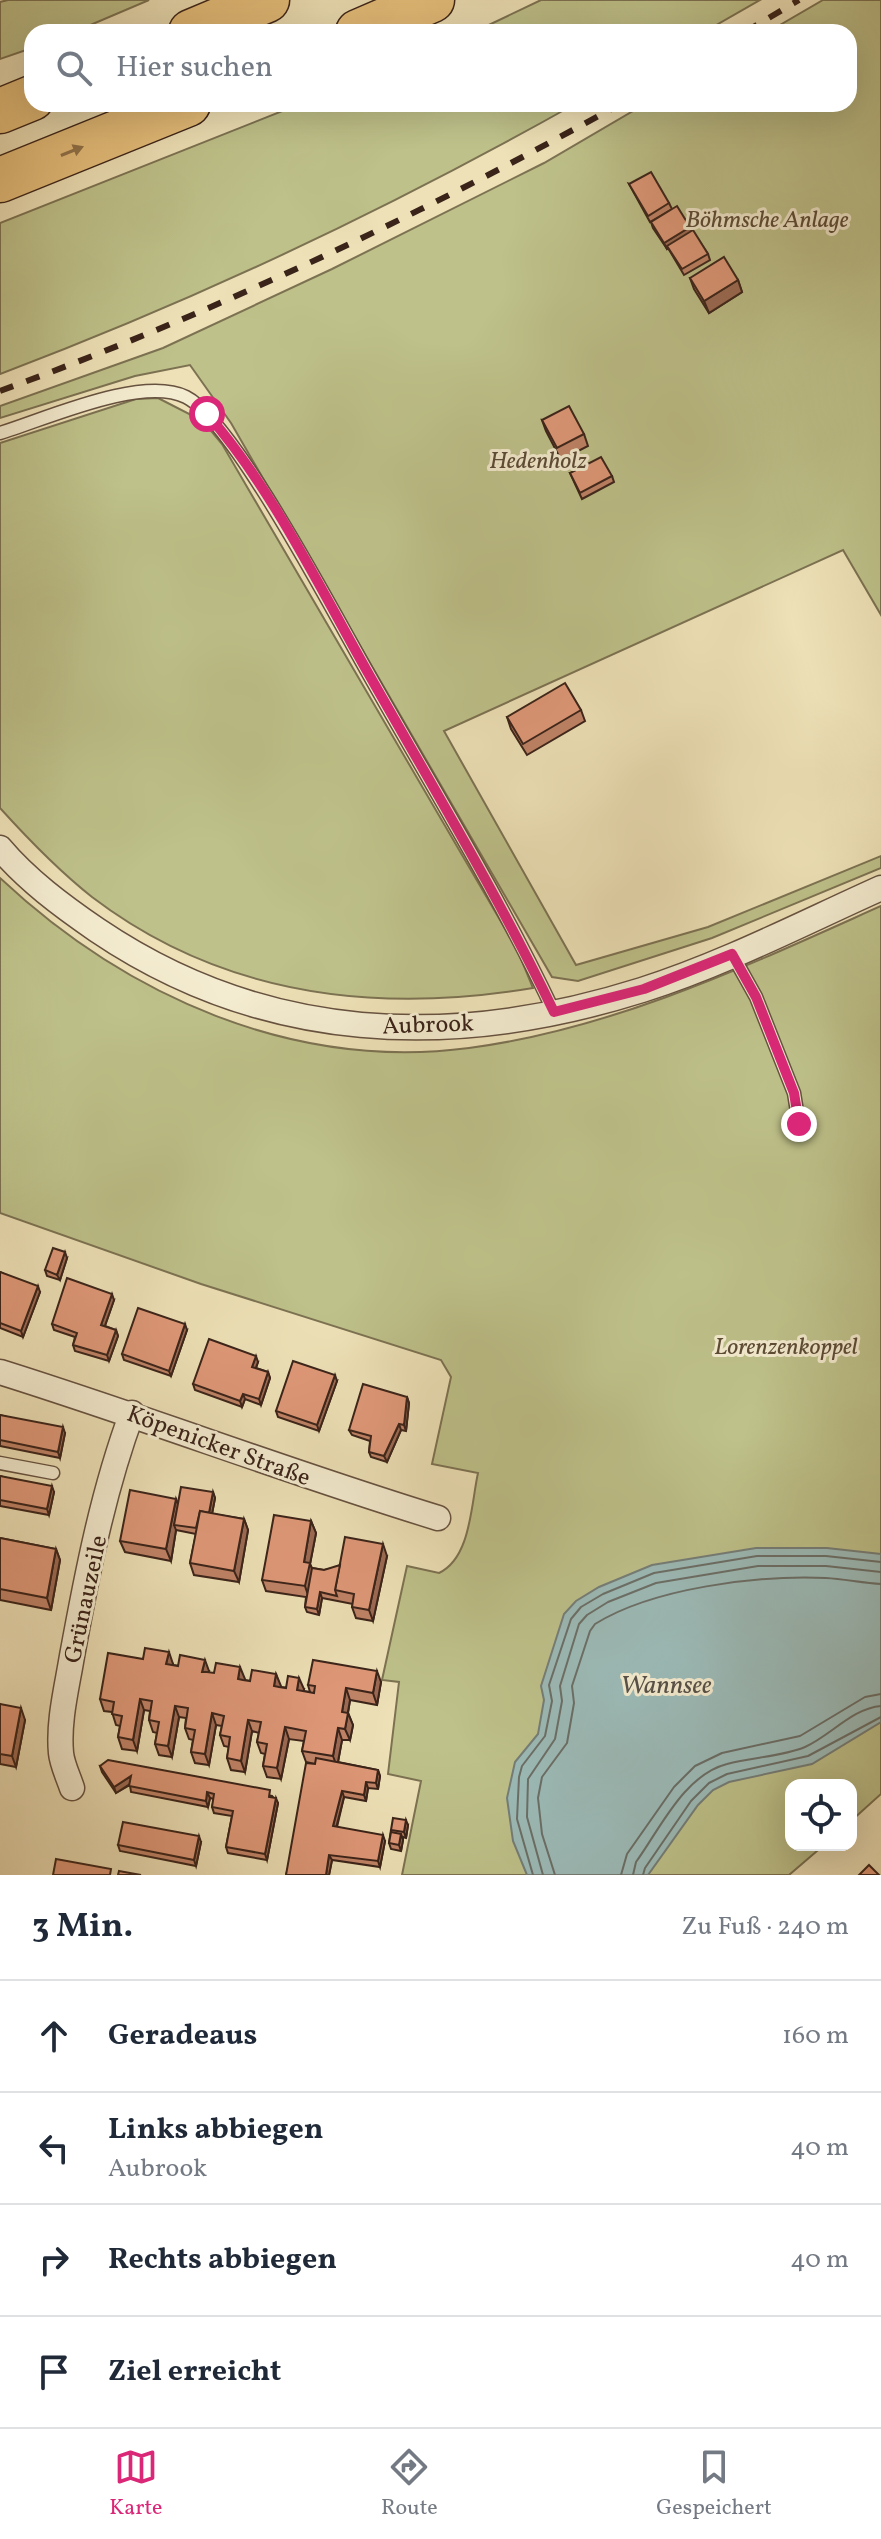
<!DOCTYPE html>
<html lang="de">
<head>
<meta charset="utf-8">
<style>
  :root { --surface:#fff; --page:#f6f6f7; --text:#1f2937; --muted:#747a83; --line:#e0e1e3; --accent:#db2777 }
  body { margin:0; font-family:Vollkorn,serif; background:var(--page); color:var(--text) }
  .controls { position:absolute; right:24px; bottom:24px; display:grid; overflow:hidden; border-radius:16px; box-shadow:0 8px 32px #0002 }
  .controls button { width:72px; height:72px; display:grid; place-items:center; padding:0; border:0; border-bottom:2px solid var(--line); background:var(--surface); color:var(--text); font:40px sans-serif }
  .stop { position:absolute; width:24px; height:24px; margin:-18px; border:6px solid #db2777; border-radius:50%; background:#fff }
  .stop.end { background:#db2777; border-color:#fff; box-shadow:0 2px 8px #0008 }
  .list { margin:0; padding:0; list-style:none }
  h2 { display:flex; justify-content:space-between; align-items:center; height:104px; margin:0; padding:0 32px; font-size:34px }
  h2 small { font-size:26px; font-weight:400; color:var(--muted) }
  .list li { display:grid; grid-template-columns:52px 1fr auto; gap:24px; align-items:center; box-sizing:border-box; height:112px; padding:0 32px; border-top:2px solid var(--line) }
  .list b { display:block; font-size:30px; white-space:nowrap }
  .list p { margin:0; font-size:26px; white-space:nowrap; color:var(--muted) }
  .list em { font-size:26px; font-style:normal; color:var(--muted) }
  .icon { flex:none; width:44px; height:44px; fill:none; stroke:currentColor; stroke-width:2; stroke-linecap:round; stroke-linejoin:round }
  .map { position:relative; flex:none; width:881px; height:1875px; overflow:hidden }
  .search { position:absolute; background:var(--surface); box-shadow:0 8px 32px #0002; left:24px; right:24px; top:24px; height:88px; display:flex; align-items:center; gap:20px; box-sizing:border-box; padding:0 28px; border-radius:24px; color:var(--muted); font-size:30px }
  .sheet { height:552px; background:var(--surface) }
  nav { display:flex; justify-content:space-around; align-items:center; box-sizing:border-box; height:112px; border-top:2px solid var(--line); background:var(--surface); font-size:22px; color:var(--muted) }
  nav a { display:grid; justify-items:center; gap:4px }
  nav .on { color:var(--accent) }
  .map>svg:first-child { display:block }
</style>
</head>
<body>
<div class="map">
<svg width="881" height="1875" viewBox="0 0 881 1875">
  <rect width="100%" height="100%" fill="#eee1b7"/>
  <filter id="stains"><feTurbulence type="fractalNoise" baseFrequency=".0025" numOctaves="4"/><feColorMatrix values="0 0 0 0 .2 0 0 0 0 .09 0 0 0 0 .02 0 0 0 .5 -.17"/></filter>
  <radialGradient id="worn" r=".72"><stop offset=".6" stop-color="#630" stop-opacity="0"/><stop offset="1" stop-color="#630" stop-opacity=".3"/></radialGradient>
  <!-- green -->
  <g fill="#bec18a" stroke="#7c7252" stroke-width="2">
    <polygon points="8,0 149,0 74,32 32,32 32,48 0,59 0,2"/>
    <polygon points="541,0 760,0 704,32 474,32"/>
    <polygon points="823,0 881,0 881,615 843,550 444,731 576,965 708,927 881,856 881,868 712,938 578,981 552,977 231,423 190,365 135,376 0,418 0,406 163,348 332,269 544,163 645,104 849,104 849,32 768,32"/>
    <path d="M300 104H575C390 208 199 299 0 374V223Z"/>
    <path d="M158 398 203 421 222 444 517 949 533 988C377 1014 222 996 92 897 59 871 28 839 0 808V443L136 399Z"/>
    <path d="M0 878C126 996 293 1071 469 1048 614 1029 749 965 881 906V1794L851 1821V1785H791V1845H824L789 1875H402L421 1781 388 1774 399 1682 382 1680 407 1566 439 1573C471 1558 471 1504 478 1473L432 1464 451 1377 441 1360 201 1284 0 1213Z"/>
  </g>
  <!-- water -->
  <polygon fill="#9cbbb8" stroke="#757e78" stroke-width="2" points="756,1548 827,1548 881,1554 881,1722 812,1764 729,1782 713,1790 698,1805 648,1875 527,1875 513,1841 507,1798 515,1762 538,1734 544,1700 541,1686 564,1614 576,1601 599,1587 652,1565"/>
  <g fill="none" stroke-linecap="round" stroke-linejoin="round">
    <!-- shore -->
    <g stroke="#6b6f68" stroke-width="2">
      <polyline points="533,1875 517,1819 519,1777 522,1766 545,1736 552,1701 549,1685 571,1619 581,1607 603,1594 654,1573 757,1556 826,1556 881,1562"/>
      <polyline points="543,1875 527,1817 528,1779 555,1739 562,1701 560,1686 579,1624 587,1615 608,1602 656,1583 758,1566 826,1566 881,1572"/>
      <path d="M555 1875 542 1834 538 1798 542 1777 567 1743 574 1703 572 1686 590 1631 595 1624C653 1588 757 1575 826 1578 844 1579 863 1583 881 1584"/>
      <polyline points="621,1875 627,1854 674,1787 695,1766 722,1753 800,1736 865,1697 881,1694"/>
      <path d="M633 1875 636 1862C660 1829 684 1775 727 1764 752 1757 781 1757 805 1747 830 1736 853 1708 881 1706"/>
      <polyline points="643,1875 645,1868 691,1801 709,1783 727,1774 808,1756 881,1717"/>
    </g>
    <defs>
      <g id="lane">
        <path d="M0 433C46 419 142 375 186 397 234 421 337 619 368 673 431 785 499 895 554 1012"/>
        <polyline points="732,954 756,997 794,1093 799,1124"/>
        <polyline points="0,1463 53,1473"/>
      </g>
      <g id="street">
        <path d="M0 848C27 880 62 906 97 930 264 1043 452 1050 642 990 724 964 803 923 881 888"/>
        <path d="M0 1372C147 1418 291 1473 438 1518"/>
        <path d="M72 1788C68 1776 62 1764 61 1753 58 1721 67 1687 72 1656 87 1574 103 1491 132 1413"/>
      </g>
      <g id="highway">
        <polyline points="191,32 267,0"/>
        <polyline points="358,32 432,0"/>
        <polyline points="0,111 32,98"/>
        <polyline points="0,180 188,104"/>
      </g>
    </defs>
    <!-- lane casing -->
    <use href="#lane" stroke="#675240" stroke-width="15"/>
    <!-- street casing -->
    <use href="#street" stroke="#675240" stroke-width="27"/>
    <!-- highway casing -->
    <use href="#highway" stroke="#3a2319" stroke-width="47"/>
    <!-- lane -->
    <use href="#lane" stroke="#f4ecd0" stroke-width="12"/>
    <!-- street -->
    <use href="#street" stroke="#f4ecd0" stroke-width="24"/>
    <!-- highway -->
    <use href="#highway" stroke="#e7c07c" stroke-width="44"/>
    <!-- rail -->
    <g stroke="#3a2319" stroke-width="6" stroke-dasharray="14 14" stroke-linecap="butt">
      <polyline points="745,32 799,0"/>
      <path d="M0 391C214 313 421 215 620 104"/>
    </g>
  </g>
  <!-- wall -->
  <g fill="#c08367" stroke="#3a2319" stroke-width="2">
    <polygon points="629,184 669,203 672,209 650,222"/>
    <polygon points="651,222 692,231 708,254 710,260 684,275 668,248 667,249 653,228"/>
    <polygon points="690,278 738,280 742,292 709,313 694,289"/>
    <polygon points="542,420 584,434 588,446 561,460 546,431"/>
    <polygon points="570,473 612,476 614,482 582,499"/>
    <polygon points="581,710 585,721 527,755 511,729 507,717"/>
    <polygon points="67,1258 60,1280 47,1276 45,1270"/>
    <polygon points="0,1272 40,1292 23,1337 0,1328"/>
    <polygon points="114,1300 105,1326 116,1330 118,1336 109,1361 75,1351 73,1345 75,1337 54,1330 52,1324"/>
    <polygon points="187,1330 171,1376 124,1360 122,1354"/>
    <polygon points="258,1362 256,1368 268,1372 270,1378 261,1405 245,1399 242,1407 195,1390 193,1384"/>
    <polygon points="337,1381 319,1431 278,1417 276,1411"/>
    <polygon points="407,1397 409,1403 406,1431 401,1430 387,1462 371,1457 369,1452 370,1441 352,1435 349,1430"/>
    <polygon points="0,1415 65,1433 60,1458 0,1446"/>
    <polygon points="0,1476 54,1492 49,1515 0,1506"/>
    <polygon points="213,1492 215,1498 212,1514 244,1519 248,1530 239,1582 194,1575 190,1563 196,1534 176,1530 171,1561 125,1552 120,1541 176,1499 178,1504"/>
    <polygon points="311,1521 316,1533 310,1564 312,1568 324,1570 387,1556 373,1621 356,1618 352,1607 353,1604 322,1598 319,1615 307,1612 305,1607 306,1597 266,1591 262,1580"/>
    <polygon points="0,1538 56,1549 60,1560 51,1610 0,1600"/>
    <polygon points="173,1664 173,1665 209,1671 208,1673 250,1681 276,1674 280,1687 304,1689 303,1691 310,1692 308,1685 381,1682 377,1705 350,1700 348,1713 353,1725 350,1740 342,1740 338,1762 378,1770 380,1776 378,1789 368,1788 366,1801 344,1797 337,1827 385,1841 380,1867 332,1860 329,1875 286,1875 315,1764 306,1762 302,1751 304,1741 289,1739 281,1779 267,1777 263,1766 265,1754 261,1753 257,1742 259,1733 252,1731 245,1772 231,1770 227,1758 229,1747 224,1746 220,1735 222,1726 216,1725 209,1765 195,1763 191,1752 193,1740 189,1739 185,1728 186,1718 179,1717 172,1757 159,1755 155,1744 157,1733 153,1732 149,1720 150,1711 144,1710 137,1751 122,1749 118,1737 120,1726 116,1725 112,1712 104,1711 100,1699"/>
    <polygon points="0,1704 25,1720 16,1767 0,1764"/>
    <polygon points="100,1766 272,1796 278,1803 267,1860 228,1853 226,1847 232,1816 214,1813 212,1807 214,1799 210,1798 208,1807 131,1792 130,1785 116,1793 102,1772"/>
    <polygon points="408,1825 406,1838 403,1837 403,1840 401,1851 391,1849 389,1843 391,1830"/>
    <polygon points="201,1842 196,1866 120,1851 118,1845"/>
  </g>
  <!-- shaded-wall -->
  <g fill="#9c6a54" stroke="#3a2319" stroke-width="2">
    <polygon points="690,227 693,233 667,249 664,243"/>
    <polygon points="738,280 742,292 709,313 704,301"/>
    <polygon points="65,1252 67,1258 60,1280 57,1275"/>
    <polygon points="38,1286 40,1292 23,1337 21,1331"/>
    <polygon points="112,1294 114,1300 103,1331 101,1325"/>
    <polygon points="185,1324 187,1330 171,1376 169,1371"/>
    <polygon points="116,1330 118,1336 109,1361 107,1355"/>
    <polygon points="256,1356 258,1362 254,1373 252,1367"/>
    <polygon points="268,1372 270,1378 261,1405 259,1399"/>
    <polygon points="335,1375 337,1381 319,1431 317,1425"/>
    <polygon points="243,1394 245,1399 242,1407 240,1401"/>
    <polygon points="407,1397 409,1403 406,1431 404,1425"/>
    <polygon points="399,1424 401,1430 387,1462 384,1456"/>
    <polygon points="63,1427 65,1433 60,1458 58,1452"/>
    <polygon points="52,1486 54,1492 49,1515 47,1509"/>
    <polygon points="213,1492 215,1498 210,1524 208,1518"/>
    <polygon points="176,1499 180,1510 174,1525 176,1530 171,1561 166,1549"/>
    <polygon points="244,1519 248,1530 239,1582 234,1571"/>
    <polygon points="311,1521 316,1533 310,1564 314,1574 309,1598 305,1586 304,1562"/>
    <polygon points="383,1544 387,1556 373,1621 369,1610"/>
    <polygon points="56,1549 60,1560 51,1610 47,1598"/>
    <polygon points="320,1592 322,1598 319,1615 317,1609"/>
    <polygon points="169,1652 173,1664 171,1676 166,1664"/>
    <polygon points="205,1660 209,1671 207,1683 202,1672"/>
    <polygon points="240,1667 245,1679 242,1690 238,1679"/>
    <polygon points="377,1671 381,1682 377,1705 373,1693"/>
    <polygon points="276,1674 281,1686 278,1697 274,1686"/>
    <polygon points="299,1678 304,1689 301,1701 297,1690"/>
    <polygon points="346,1688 350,1700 346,1724 342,1712"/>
    <polygon points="140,1699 144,1710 137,1751 133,1740"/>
    <polygon points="175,1706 179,1717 172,1757 168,1746"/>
    <polygon points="21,1708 25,1720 16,1767 12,1756"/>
    <polygon points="212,1713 216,1725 209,1765 205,1754"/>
    <polygon points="348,1713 353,1725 350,1740 345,1729"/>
    <polygon points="248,1720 252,1731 245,1772 241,1761"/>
    <polygon points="285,1727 289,1739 281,1779 277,1768"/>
    <polygon points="338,1728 342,1740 337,1767 333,1756"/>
    <polygon points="378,1770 380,1776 378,1789 376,1783"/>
    <polygon points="131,1776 133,1782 116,1793 114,1787"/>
    <polygon points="366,1782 368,1788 366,1801 364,1795"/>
    <polygon points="342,1791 344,1797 335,1832 333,1826"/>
    <polygon points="207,1792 210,1798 208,1807 206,1801"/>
    <polygon points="276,1798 278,1803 267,1860 265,1854"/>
    <polygon points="406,1820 408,1825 406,1838 404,1832"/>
    <polygon points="401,1834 403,1840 401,1851 399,1845"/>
    <polygon points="383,1835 385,1841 380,1867 378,1861"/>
    <polygon points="199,1836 201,1842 196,1866 194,1860"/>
    <polygon points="329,1855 332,1860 329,1875 326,1875"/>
  </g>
  <!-- building -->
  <g fill="#df9878" stroke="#3a2319" stroke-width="2">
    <polygon points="651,172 669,203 648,216 629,184"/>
    <polygon points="677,206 690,227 664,243 651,222"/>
    <polygon points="693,230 708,254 682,269 667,246"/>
    <polygon points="724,257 738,280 704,301 690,278"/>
    <polygon points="569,406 584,434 557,448 542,420"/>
    <polygon points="601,457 612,476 580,493 570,473"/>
    <polygon points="565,683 581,710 523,744 507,717"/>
    <polygon points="53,1248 65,1252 57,1275 45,1270"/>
    <polygon points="0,1272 38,1286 21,1331 0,1323"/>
    <polygon points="67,1278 112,1294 101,1325 116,1330 107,1355 73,1345 77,1333 52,1324"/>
    <polygon points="138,1308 185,1324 169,1371 122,1354"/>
    <polygon points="209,1339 256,1356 252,1367 268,1372 259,1399 243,1394 240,1401 193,1384"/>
    <polygon points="293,1361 335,1375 317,1425 276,1411"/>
    <polygon points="363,1384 407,1397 404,1425 399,1424 384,1456 369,1452 371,1436 349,1430"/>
    <polygon points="0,1415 63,1427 58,1452 0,1440"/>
    <polygon points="0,1476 52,1486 47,1509 0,1500"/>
    <polygon points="181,1487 213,1492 209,1513 200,1511 196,1528 174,1525"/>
    <polygon points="130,1490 176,1499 166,1549 120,1541"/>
    <polygon points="200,1511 244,1519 234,1571 190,1563"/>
    <polygon points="274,1515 311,1521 304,1562 310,1563 305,1586 262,1580"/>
    <polygon points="345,1537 383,1544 369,1610 352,1607 354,1594 335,1590"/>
    <polygon points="0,1538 56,1549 47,1598 0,1589"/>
    <polygon points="340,1565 335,1590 337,1596 320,1592 317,1609 305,1607 312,1568 324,1570"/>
    <polygon points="145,1648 169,1652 166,1664 178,1666 180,1655 205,1660 202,1672 207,1672 214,1673 216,1663 240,1667 238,1679 243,1680 250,1681 252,1670 276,1674 274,1686 279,1687 286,1688 288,1676 299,1678 297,1690 314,1693 315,1686 308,1685 313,1660 377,1671 373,1693 346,1688 342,1712 348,1713 345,1729 338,1728 333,1756 302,1751 306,1731 285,1727 277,1768 263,1766 267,1744 257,1742 261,1722 248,1720 241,1761 227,1758 230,1737 220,1735 224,1716 212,1713 205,1754 191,1752 195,1730 185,1728 188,1708 175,1706 168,1746 155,1744 159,1722 149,1720 152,1701 140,1699 133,1740 118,1737 122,1716 112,1714 114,1702 100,1699 108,1653 143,1659"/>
    <polygon points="0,1704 21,1708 12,1756 0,1754"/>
    <polygon points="316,1758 378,1770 376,1783 366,1782 364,1795 342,1791 333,1826 383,1835 378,1861 329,1855 326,1875 286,1875 306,1763 315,1764"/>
    <polygon points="108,1760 270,1790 269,1797 276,1798 265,1854 226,1847 233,1811 212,1807 214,1794 207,1792 206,1801 129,1786 131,1776 114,1787 100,1766"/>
    <polygon points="393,1818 406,1820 404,1832 391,1830"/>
    <polygon points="123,1822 199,1836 194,1860 118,1845"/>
    <polygon points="391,1832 401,1834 399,1845 389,1843"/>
    <polygon points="56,1859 111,1869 110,1875 53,1875"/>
    <polygon points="869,1865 879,1875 859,1875"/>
    <polygon points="119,1871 141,1875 118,1875"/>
  </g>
  <!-- one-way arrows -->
  <defs><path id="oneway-solid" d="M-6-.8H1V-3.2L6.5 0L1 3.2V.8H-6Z" transform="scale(2)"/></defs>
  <use fill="#90724a" href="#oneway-solid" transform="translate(72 151) rotate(-22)"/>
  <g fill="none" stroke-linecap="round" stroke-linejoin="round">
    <!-- route -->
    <path stroke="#db2777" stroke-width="10" d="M207 414C270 485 320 588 367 671 431 784 498 895 554 1012L644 989 732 954 756 997 794 1093 799 1124"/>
  </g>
  <g text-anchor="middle" stroke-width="6" stroke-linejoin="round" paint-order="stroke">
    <!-- park labels -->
    <g font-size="24" font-style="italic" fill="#5b4a35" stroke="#f4ecd0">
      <text x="767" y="227">Böhmsche Anlage</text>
      <text x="538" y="468">Hedenholz</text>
      <text x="786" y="1354">Lorenzenkoppel</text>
    </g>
    <!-- street labels -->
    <g font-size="24" fill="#3a2319" stroke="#f4ecd0">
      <text transform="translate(428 1024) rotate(-2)" y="8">Aubrook</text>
      <text transform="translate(219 1445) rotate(20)" y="8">Köpenicker Straße</text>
      <text transform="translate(85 1599) rotate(-78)" y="8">Grünauzeile</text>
    </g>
    <!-- water labels -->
    <g font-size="26" font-style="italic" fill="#575149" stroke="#f4ecd0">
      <text x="666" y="1693">Wannsee</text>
    </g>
  </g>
  <rect width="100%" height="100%" filter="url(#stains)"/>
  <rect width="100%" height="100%" fill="url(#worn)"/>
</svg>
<div class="controls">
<button><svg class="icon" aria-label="locate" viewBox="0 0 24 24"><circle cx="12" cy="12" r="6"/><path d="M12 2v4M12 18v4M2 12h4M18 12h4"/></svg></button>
</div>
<div class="stop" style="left:207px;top:414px"></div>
<div class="stop end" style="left:799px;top:1124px"></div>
<div class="search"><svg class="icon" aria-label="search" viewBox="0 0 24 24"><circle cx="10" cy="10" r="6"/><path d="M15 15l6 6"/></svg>Hier suchen</div>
</div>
<section class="sheet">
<h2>3 Min.<small>Zu Fuß · 240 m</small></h2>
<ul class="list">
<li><svg class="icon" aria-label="ahead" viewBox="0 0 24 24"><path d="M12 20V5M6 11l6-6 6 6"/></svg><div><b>Geradeaus</b></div><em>160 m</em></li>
<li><svg class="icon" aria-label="left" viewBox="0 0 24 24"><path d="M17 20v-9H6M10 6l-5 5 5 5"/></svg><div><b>Links abbiegen</b><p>Aubrook</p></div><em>40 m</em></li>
<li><svg class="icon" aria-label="right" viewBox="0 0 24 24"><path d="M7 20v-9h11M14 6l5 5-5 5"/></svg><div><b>Rechts abbiegen</b></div><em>40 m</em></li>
<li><svg class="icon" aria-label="arrive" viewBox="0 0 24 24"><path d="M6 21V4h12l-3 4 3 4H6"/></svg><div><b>Ziel erreicht</b></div></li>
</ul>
</section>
<nav>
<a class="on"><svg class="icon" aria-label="map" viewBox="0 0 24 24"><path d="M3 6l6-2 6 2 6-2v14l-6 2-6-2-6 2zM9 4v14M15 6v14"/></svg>Karte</a>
<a><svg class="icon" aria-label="directions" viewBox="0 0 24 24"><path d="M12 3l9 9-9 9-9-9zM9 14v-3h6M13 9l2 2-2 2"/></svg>Route</a>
<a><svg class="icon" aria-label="saved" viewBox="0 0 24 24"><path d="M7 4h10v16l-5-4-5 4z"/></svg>Gespeichert</a>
</nav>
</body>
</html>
